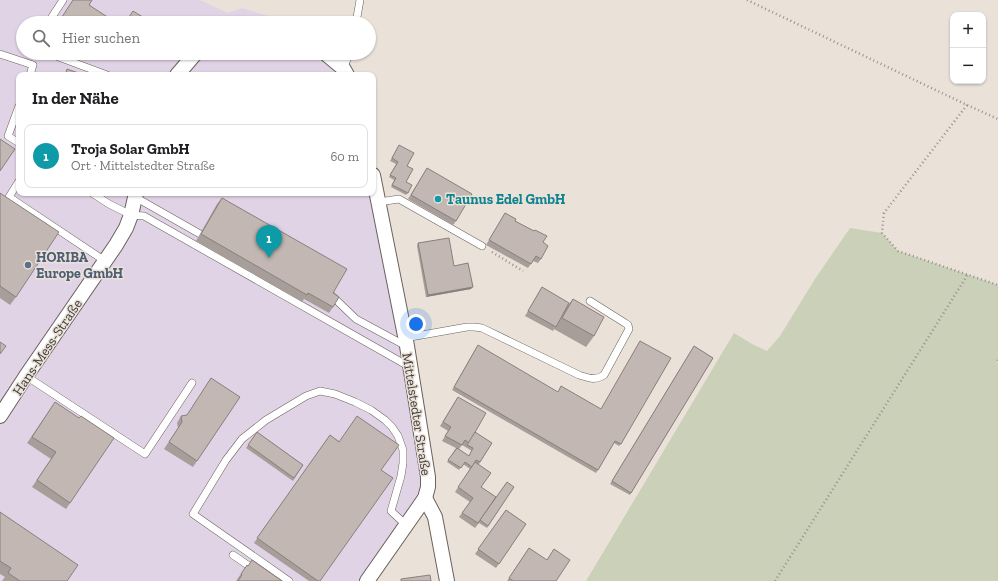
<!DOCTYPE html>
<html lang="de">
<head>
<meta charset="utf-8">
<style>
  :root { --surface:#fff; --page:#f2f2f2; --text:#202124; --muted:#757577; --line:#e0e0e0; --accent:#0b8043 }
  body { margin:0; font-family:"Zilla Slab",serif; background:var(--page); color:var(--text) }
  .controls { position:absolute; right:12px; top:12px; display:grid; overflow:hidden; border-radius:8px; box-shadow:0 1px 3px #0004 }
  .controls button { width:36px; height:36px; display:grid; place-items:center; padding:0; border:0; border-bottom:1px solid var(--line); background:var(--surface); color:var(--text); font:20px sans-serif }
  .you { position:absolute; left:416px; top:324px; width:14px; height:14px; margin:-10px; border:3px solid #fff; border-radius:50%; background:#1a73e8; box-shadow:0 0 0 6px #1a73e833 }
  .badge { display:grid; place-items:center; width:26px; height:26px; border-radius:50%; background:var(--accent); color:#fff; font-size:13px; font-weight:700 }
  .pin { position:absolute; translate:-50% -33px; filter:drop-shadow(0 1px 2px #0008) }
  .pin::after { content:''; position:absolute; top:21px; width:14px; height:12px; background:inherit; clip-path:polygon(0 0,100% 0,50% 100%) }
  .list { margin:0; padding:0; list-style:none }
  h2 { display:flex; justify-content:space-between; align-items:center; height:52px; margin:0; padding:0 16px; font-size:17px }
  h2 small { font-size:13px; font-weight:400; color:var(--muted) }
  .list li { display:grid; grid-template-columns:26px 1fr auto; gap:12px; align-items:center; box-sizing:border-box; height:64px; margin:0 8px 8px; padding:0 8px; border:1px solid var(--line); border-radius:8px }
  .list b { display:block; font-size:15px; white-space:nowrap }
  .list p { margin:0; font-size:13px; white-space:nowrap; color:var(--muted) }
  .list em { font-size:13px; font-style:normal; color:var(--muted) }
  .icon { flex:none; width:22px; height:22px; fill:none; stroke:currentColor; stroke-width:2; stroke-linecap:round; stroke-linejoin:round }
  .map { position:relative; flex:none; width:998px; height:581px; overflow:hidden }
  .search { position:absolute; background:var(--surface); box-shadow:0 1px 3px #0004; left:16px; top:16px; width:360px; height:44px; display:flex; align-items:center; gap:10px; box-sizing:border-box; padding:0 14px; border-radius:22px; color:var(--muted); font-size:15px }
  .panel { position:absolute; background:var(--surface); box-shadow:0 1px 3px #0004; left:16px; top:72px; width:360px; height:124px; border-radius:8px }
  .map>svg:first-child { display:block }
</style>
</head>
<body>
<div class="map">
<svg width="998" height="581" viewBox="0 0 998 581">
  <rect width="100%" height="100%" fill="#eae1d9"/>
  <!-- industrial -->
  <polygon fill="#e1d3e6" points="0,0 200,0 228,13 242,8 291,23 23,23 23,53 333,53 347,75 19,75 19,193 373,193 428,487 367,581 0,581"/>
  <!-- green -->
  <polygon fill="#cbd0b9" points="850,228 882,233 898,251 998,285 998,360 997,362 998,363 998,581 586,581 734,333 752,344 767,351 780,336 815,279"/>
  <g fill="none" stroke-linecap="round" stroke-linejoin="round">
    <defs>
      <g id="lane">
        <polyline points="48,23 63,0"/>
        <polyline points="356,23 360,0"/>
        <polyline points="48,53 107,75"/>
        <polyline points="0,54 33,65 30,75"/>
        <polyline points="343,68 350,53"/>
        <polyline points="19,106 8,136 19,143"/>
        <polyline points="19,181 9,197 105,261"/>
        <polyline points="92,193 109,204 131,215 144,216 410,367"/>
        <polyline points="135,197 200,234"/>
        <polyline points="379,202 399,199 482,246"/>
        <polyline points="331,295 356,319 406,346"/>
        <path d="M405 338 467 327H474L482 328 579 375C589 378 595 381 604 375L629 329 628 325 625 323 590 301"/>
        <polyline points="26,376 145,454 192,383"/>
        <polyline points="233,555 271,581"/>
        <polyline points="289,581 193,514 226,460 242,439 266,420 306,396 320,391 335,394 355,402 371,410 385,420 392,427 398,436 403,450 403,463 401,476 391,511 406,525"/>
      </g>
      <g id="street">
        <polyline points="325,53 343,68 347,75"/>
        <polyline points="177,75 195,54 197,53"/>
        <polyline points="0,416 26,376 116,245 126,228 131,215 136,193"/>
        <polyline points="425,498 435,517 447,581"/>
        <polyline points="367,581 416,511 425,498 428,487 428,477 407,346 373,175"/>
      </g>
    </defs>
    <!-- lane casing -->
    <use href="#lane" stroke="#6a625b" stroke-width="8"/>
    <!-- street casing -->
    <use href="#street" stroke="#6a625b" stroke-width="16"/>
    <!-- path -->
    <g stroke="#97908b" stroke-width="2.5" stroke-dasharray="1 3" stroke-linecap="butt">
      <polyline points="747,0 967,105 998,119"/>
      <polyline points="967,105 884,213 882,233 898,251 998,285"/>
      <polyline points="492,252 523,271"/>
      <polyline points="998,360 997,362 998,363"/>
      <polyline points="775,581 965,279 967,275"/>
    </g>
    <!-- lane -->
    <use href="#lane" stroke="#fff" stroke-width="7"/>
    <!-- street -->
    <use href="#street" stroke="#fff" stroke-width="14"/>
  </g>
  <!-- wall -->
  <g fill="#a79d99" fill-rule="evenodd">
    <polygon points="398,147 407,166 406,182 408,193 406,195 391,187 394,180 389,177 396,164 390,161"/>
    <polygon points="427,168 456,221 453,225 408,199"/>
    <polygon points="0,193 16,297 10,305 0,298"/>
    <polygon points="222,198 333,293 333,307 329,313 304,299 302,302 196,241 217,204"/>
    <polygon points="505,213 543,242 541,259 538,263 533,261 528,268 486,245"/>
    <polygon points="418,243 471,289 426,297 417,246"/>
    <polygon points="542,287 568,305 573,299 594,336 586,347 554,329 553,331 525,316"/>
    <polygon points="694,346 713,358 630,495 610,484"/>
    <polygon points="476,348 621,444 619,446 614,443 596,473 452,390"/>
    <path d="M458 397 475 432 492 443 479 464 481 487 496 497 514 487 487 528 479 523 475 528 459 517 470 502 455 492 470 469 463 464 459 470 447 462 456 448 442 441 448 431 440 426ZM462 445 472 451 468 456 459 449Z"/>
    <polygon points="55,402 70,503 66,509 32,487 51,459 27,443"/>
    <polygon points="181,416 197,461 193,467 164,449 178,428 177,423"/>
    <polygon points="257,432 303,465 293,481 246,448"/>
    <polygon points="330,435 381,470 320,581 309,581 254,543"/>
    <polygon points="506,510 526,524 496,568 475,554"/>
    <polygon points="0,512 67,581 2,581 5,577 0,574"/>
    <polygon points="529,548 556,581 507,581"/>
    <polygon points="247,565 282,581 236,581"/>
  </g>
  <!-- shaded-wall -->
  <polygon fill="#88807d" points="473,287 471,289 426,297 428,295"/>
  <!-- building -->
  <g fill="#c2b7b2" stroke="#88807d">
    <polygon points="73,0 92,0 89,5 109,18 106,23 58,23"/>
    <polygon points="133,11 151,22 150,23 125,23"/>
    <polygon points="67,69 84,75 65,75"/>
    <polygon points="0,139 15,149 0,171"/>
    <polygon points="399,145 414,153 407,166 413,169 406,182 412,185 408,193 392,185 396,178 390,175 398,162 392,158"/>
    <polygon points="427,168 472,194 456,221 411,195"/>
    <polygon points="0,193 59,232 16,297 0,286"/>
    <polygon points="222,198 347,269 333,293 339,297 333,307 308,293 307,295 201,234"/>
    <polygon points="505,213 516,219 515,221 534,231 535,230 547,236 543,242 548,246 541,259 536,256 531,264 489,240"/>
    <polygon points="449,238 454,266 468,263 473,287 428,295 418,243"/>
    <polygon points="542,287 569,303 556,327 528,311"/>
    <polygon points="573,299 604,317 594,336 562,318"/>
    <polygon points="640,341 671,358 621,444 615,441 598,470 454,387 478,345 558,392 561,386 601,409"/>
    <polygon points="0,342 6,346 0,354"/>
    <polygon points="694,346 713,358 631,493 612,481"/>
    <polygon points="211,378 240,397 197,461 169,442 182,422 181,416 187,415"/>
    <polygon points="458,397 486,413 469,443 465,440 462,445 445,436 451,427 443,422"/>
    <polygon points="55,402 79,418 81,416 114,438 70,503 37,480 56,452 32,437"/>
    <polygon points="357,416 399,445 381,470 393,478 320,581 318,581 257,538 330,435 339,442"/>
    <polygon points="257,432 303,465 294,478 248,445"/>
    <polygon points="475,432 492,443 480,462 476,460 472,467 465,462 461,468 448,460 457,448 469,456 473,448 467,445"/>
    <polygon points="475,462 491,473 481,487 496,497 478,523 462,513 473,498 458,487"/>
    <polygon points="507,482 514,487 488,526 480,520"/>
    <polygon points="506,510 526,524 499,564 478,549"/>
    <polygon points="0,512 78,565 67,581 20,581 8,573 11,568 0,561"/>
    <polygon points="529,548 547,560 554,549 570,560 556,581 513,581 509,578"/>
    <polygon points="252,560 282,581 238,581 242,575 241,574 247,565 248,566"/>
    <polygon points="430,575 431,581 401,581 401,579"/>
  </g>
  <!-- markers -->
  <circle fill="#0f9aa8" stroke="#eae1d9" stroke-width="1.5" cx="438" cy="199" r="4"/>
  <circle fill="#5c6f8a" stroke="#eae1d9" stroke-width="1.5" cx="28" cy="265" r="4"/>
  <g text-anchor="middle" stroke-width="3" stroke-linejoin="round" paint-order="stroke">
    <!-- culture labels -->
    <g font-size="14" font-weight="bold" fill="#0d838f" stroke="#eae1d9" text-anchor="start">
      <text x="446" y="204">Taunus Edel GmbH</text>
    </g>
    <!-- service labels -->
    <g font-size="14" font-weight="bold" fill="#4e5e75" stroke="#eae1d9" text-anchor="start">
      <text x="36" y="262">HORIBA<tspan x="36" dy="16">Europe GmbH</tspan></text>
    </g>
    <!-- street labels -->
    <g font-size="14" fill="#3e3b38" stroke="#eae1d9">
      <text transform="translate(47 347) rotate(-56)" y="5">Hans-Mess-Straße</text>
      <text transform="translate(417 414) rotate(81)" y="5">Mittelstedter Straße</text>
    </g>
  </g>
</svg>
<div class="controls">
<button>+</button>
<button>−</button>
</div>
<div class="you"></div>
<div class="pin badge" style="left:269px;top:258px;background:#0f9aa8">1</div>
<div class="search"><svg class="icon" aria-label="search" viewBox="0 0 24 24"><circle cx="10" cy="10" r="6"/><path d="M15 15l6 6"/></svg>Hier suchen</div>
<section class="panel">
<h2>In der Nähe<small></small></h2>
<ul class="list">
<li><span class="badge" style="background:#0f9aa8">1</span><div><b>Troja Solar GmbH</b><p>Ort · Mittelstedter Straße</p></div><em>60 m</em></li>
</ul>
</section>
</div>
</body>
</html>
